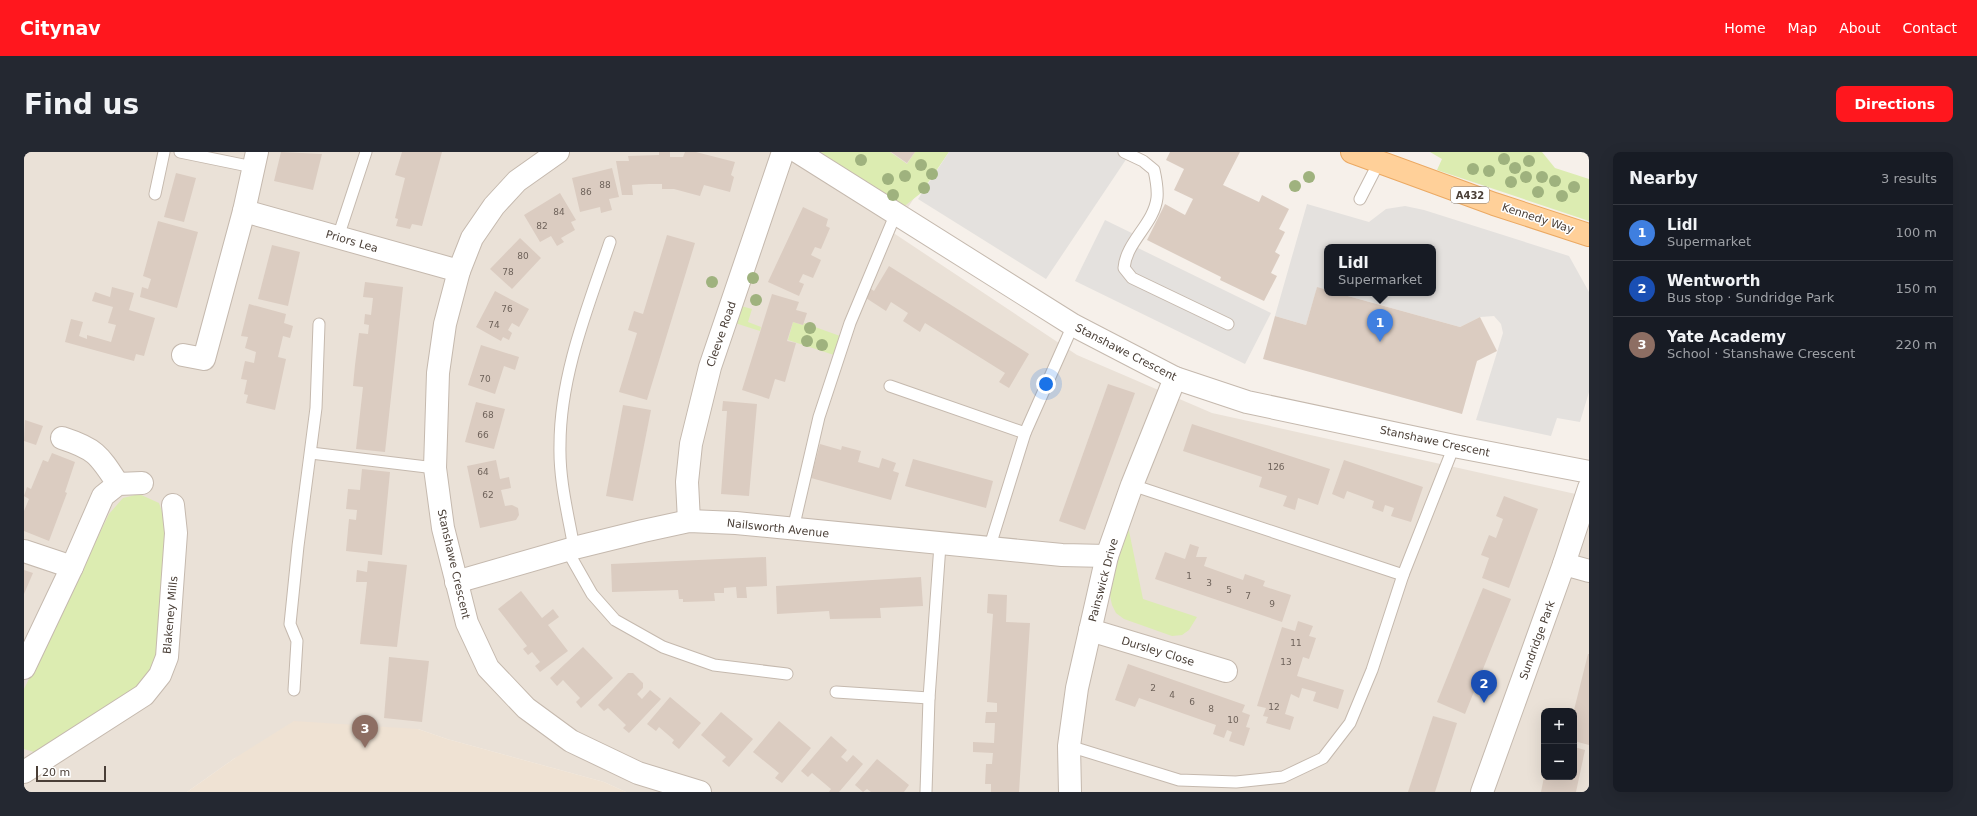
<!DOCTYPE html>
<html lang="en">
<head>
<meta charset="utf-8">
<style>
  :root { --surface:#171b24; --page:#242831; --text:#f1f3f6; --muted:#9ea1a6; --line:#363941; --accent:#ff171e }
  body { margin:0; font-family:"DejaVu Sans",sans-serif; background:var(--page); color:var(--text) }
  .controls { position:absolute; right:12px; bottom:12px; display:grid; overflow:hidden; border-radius:8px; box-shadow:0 4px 16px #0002 }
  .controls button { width:36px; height:36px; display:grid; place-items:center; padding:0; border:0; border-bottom:1px solid var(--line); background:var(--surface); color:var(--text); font:20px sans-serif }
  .scale { position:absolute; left:12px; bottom:10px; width:70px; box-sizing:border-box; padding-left:4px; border:2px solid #4a3f37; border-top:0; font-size:11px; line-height:14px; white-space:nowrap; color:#4a3f37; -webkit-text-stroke:3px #fff; paint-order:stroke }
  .you { position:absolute; left:1022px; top:232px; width:14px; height:14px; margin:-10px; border:3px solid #fff; border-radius:50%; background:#1a73e8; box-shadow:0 0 0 6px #1a73e833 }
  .badge { display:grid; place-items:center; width:26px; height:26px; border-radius:50%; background:var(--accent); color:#fff; font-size:13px; font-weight:700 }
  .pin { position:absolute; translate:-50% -33px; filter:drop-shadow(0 1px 2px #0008) }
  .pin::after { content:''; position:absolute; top:21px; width:14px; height:12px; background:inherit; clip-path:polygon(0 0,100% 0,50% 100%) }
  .popup { position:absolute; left:1300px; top:92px; width:112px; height:52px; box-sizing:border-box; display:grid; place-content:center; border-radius:8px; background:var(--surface); filter:drop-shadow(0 1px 3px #0005); font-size:13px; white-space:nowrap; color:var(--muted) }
  .popup b { font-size:15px; color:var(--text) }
  .popup::after { content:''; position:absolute; left:50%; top:100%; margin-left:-8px; border:8px solid transparent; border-top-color:var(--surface) }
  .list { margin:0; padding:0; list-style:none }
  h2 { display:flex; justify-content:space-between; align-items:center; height:52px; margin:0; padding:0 16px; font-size:17px }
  h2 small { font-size:13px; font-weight:400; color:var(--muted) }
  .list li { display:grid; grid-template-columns:26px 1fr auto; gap:12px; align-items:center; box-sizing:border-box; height:56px; padding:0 16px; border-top:1px solid var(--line) }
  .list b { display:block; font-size:15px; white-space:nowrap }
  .list p { margin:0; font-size:13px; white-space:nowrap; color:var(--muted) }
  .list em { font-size:13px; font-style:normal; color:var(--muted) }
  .map { position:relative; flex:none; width:1565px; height:640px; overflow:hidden; border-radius:8px }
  header { display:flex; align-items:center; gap:24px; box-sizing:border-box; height:56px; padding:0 20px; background:var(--accent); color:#fff }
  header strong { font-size:19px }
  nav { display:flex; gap:22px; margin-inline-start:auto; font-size:14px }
  .intro { display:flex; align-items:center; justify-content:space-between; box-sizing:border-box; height:96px; padding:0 24px }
  h1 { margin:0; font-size:28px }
  .button { padding:10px 18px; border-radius:8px; background:var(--accent); color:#fff; font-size:14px; font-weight:700 }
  main { display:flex; gap:24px; padding:0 24px }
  aside { flex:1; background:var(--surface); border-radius:8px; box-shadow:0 4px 16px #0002 }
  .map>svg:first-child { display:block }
</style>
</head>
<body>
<header>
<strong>Citynav</strong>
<nav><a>Home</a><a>Map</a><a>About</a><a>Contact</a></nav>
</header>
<div class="intro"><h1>Find us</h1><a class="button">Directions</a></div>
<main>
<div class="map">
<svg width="1565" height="640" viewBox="0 0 1565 640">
  <rect width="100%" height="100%" fill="#f6f0ea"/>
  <!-- residential -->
  <path fill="#eae1d7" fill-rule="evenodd" d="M0 0H920L868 80 1053 203 1188 261 1565 345V640H602L580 630 423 587 394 577 211 606 163 640H0ZM1520 559H1550V625H1520Z"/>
  <!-- education -->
  <polygon fill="#efe2d3" points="270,569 394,577 423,587 580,630 602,640 163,640 211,606"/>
  <!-- green -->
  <g fill="#dcecb1">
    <polygon points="778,0 866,0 883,12 891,0 925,0 897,41 873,60"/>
    <polygon points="1406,0 1518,0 1531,16 1565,27 1565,69 1413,18 1418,7"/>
    <polygon points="717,154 728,157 724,170 737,175 736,179 711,171"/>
    <polygon points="769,170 779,173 780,171 816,184 810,203 764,188"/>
    <polygon points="115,342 135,351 142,371 133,511 123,526 108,538 10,600 0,597 0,537 85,362 99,346"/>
    <polygon points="1104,374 1119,447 1173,465 1165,478 1158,483 1148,484 1100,467 1092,461 1088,453 1085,439"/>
  </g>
  <!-- parking -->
  <g fill="#e4e1de">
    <polygon points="925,0 1107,0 1022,127 894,47"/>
    <polygon points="1283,52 1345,70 1362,57 1381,54 1400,58 1545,104 1565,140 1565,240 1556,270 1533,266 1527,284 1452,268 1479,181 1477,172 1470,164 1456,165 1436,175 1313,141 1409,141 1409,95 1303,95 1303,138 1293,136 1282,173 1251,164"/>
    <polygon points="1081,68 1118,86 1114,96 1247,161 1221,212 1051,129"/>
  </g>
  <!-- building -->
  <g fill="#dbccc1">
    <polygon points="257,0 298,2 289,38 250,29"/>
    <polygon points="378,0 418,0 398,74 388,72 386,77 372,74 374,67 371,66 381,26 371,23"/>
    <polygon points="635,0 646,0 646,5 659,5 661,0 672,0 711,10 707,23 710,25 706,40 680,33 676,44 650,37 638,37 638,32 625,32 608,33 609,43 598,43 592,9 605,9 604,4 635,3"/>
    <polygon points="867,0 891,0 883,11"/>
    <polygon points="1146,0 1216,0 1199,33 1235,50 1238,43 1265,57 1255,77 1261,80 1251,100 1256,103 1247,121 1253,124 1240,149 1196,128 1197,125 1123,88 1141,52 1161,63 1169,47 1150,38 1160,17 1142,8"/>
    <polygon points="588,16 595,45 585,47 588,58 577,61 576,55 556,60 548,26"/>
    <polygon points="152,21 172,26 160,70 140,65"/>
    <polygon points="536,41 552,68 547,70 551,78 537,86 540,90 533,94 527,84 516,90 500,63"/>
    <polygon points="779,55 804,67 802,74 806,76 797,97 791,95 787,103 797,108 789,126 779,122 775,130 780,132 775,144 744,130"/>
    <polygon points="134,69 174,80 153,156 116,145 118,135 124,137 127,127 119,124"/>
    <polygon points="643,83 671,91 623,248 595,240 613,181 604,178 610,159 619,162"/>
    <polygon points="496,86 517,106 488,137 466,117"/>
    <polygon points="248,93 276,100 264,154 234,147"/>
    <polygon points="865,114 1005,202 985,236 975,230 981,221 901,171 896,180 879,169 884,161 867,150 862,159 842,146 847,137 850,139"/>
    <polygon points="341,130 379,135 361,300 332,297 339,235 329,234 331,213 335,181 344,182 345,173 340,172 341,162 347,163 349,146 339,145"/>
    <polygon points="88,135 110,141 105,158 131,166 120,204 112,202 110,209 41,190 47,167 59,170 55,184 63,187 63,183 87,190 92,173 84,171 89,155 68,149 71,140 86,145"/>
    <polygon points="1293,135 1303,138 1303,141 1313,141 1436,175 1456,165 1473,199 1453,209 1438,262 1239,207 1251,164 1282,173"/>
    <polygon points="471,139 505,157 495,175 488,171 484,178 488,181 485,188 479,185 477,189 452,175"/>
    <polygon points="748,142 775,150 772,158 783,161 779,173 769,170 763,189 772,191 761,230 751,227 745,247 718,238"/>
    <polygon points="225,152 262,162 260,171 269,174 266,186 259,184 254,205 262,207 251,258 222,251 224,243 220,242 223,228 217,227 221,209 230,211 232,200 221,196 224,185 217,184"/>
    <polygon points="457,193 495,205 491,218 480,214 471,242 444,233"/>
    <polygon points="1084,232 1111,241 1061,378 1035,369"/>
    <polygon points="699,249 733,252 725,344 697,342 703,259 698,259"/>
    <polygon points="452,250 481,257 470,297 441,290"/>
    <polygon points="599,253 627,258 609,349 582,344"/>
    <polygon points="1,268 19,274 12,293 0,289"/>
    <polygon points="1168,272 1306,317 1294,353 1274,346 1271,358 1259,354 1263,344 1235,335 1238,325 1159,299"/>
    <polygon points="796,292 817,298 818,294 837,299 834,310 855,316 858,306 872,311 869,319 875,321 867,348 787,326"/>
    <polygon points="28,301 51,310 41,340 43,341 25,389 0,379 0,359 5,347 0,344 3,335 7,337 19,308 24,310"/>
    <polygon points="889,307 969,329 962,356 881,334"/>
    <polygon points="472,308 476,327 485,325 487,336 477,338 481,354 488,353 494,356 495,363 492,368 456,376 443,314"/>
    <polygon points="1320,308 1399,335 1387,370 1367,364 1370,356 1361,353 1359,360 1348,356 1350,349 1323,339 1320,347 1308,342"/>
    <polygon points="338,317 366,320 358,403 322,399 325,367 332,368 333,358 322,357 324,337 336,338"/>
    <polygon points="1480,344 1514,357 1485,436 1458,426 1465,406 1457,403 1465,383 1472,386 1479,367 1472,364"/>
    <polygon points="1166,392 1175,395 1172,405 1183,405 1180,414 1219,428 1221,422 1241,429 1239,434 1267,443 1258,470 1131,427 1141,400 1161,407"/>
    <polygon points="742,405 743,434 722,435 723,446 713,446 712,435 700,436 700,441 690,441 691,449 659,450 659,447 655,447 654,438 588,440 587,412"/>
    <polygon points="344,409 383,413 373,495 336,492 343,430 332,430 333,418 343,420"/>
    <polygon points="0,418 9,421 0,442"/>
    <polygon points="897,425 899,454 856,456 857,466 806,467 805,459 753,462 752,434"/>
    <polygon points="1459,436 1487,447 1441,562 1413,550"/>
    <polygon points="497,439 518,466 529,457 535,465 524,473 544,499 516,520 511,514 516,510 508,500 504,503 499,497 503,494 474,457"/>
    <polygon points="964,442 983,443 982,470 1006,471 995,640 967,640 967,632 961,632 962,612 968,612 969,601 949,600 949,590 970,591 971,571 961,571 962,560 973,560 973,551 963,550 969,462 963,461"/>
    <polygon points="1274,469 1289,474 1285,484 1292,486 1285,507 1279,505 1273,524 1320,538 1314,557 1289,549 1292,540 1278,536 1275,546 1267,542 1261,562 1270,565 1266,578 1242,571 1244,565 1239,564 1242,556 1233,554 1258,475 1271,479"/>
    <polygon points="559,495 589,526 557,556 552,550 556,546 539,528 533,534 526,526"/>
    <polygon points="1564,502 1565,502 1565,593 1550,589 1550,558"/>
    <polygon points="365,505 405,509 398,570 360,566"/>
    <polygon points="1104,512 1221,553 1218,560 1226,563 1222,575 1226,576 1220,594 1205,589 1208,580 1203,578 1200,586 1189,582 1192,573 1115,546 1111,555 1091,548"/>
    <polygon points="604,521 609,521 619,531 619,536 613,542 618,547 626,538 637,547 605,581 599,576 602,573 584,556 580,559 574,553"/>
    <polygon points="646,545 677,571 655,597 648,591 650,588 635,575 632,579 623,572"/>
    <polygon points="697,560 729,587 705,615 698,609 702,605 677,583"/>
    <polygon points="1409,564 1433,571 1411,640 1384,640"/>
    <polygon points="755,569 787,596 758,631 751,626 755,621 729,600"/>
    <polygon points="807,584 823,598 817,605 823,610 829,603 839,612 815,640 805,640 807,637 788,621 784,625 777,619"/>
    <polygon points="1550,595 1561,598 1552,640 1517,640 1520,625 1550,625"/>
    <polygon points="853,607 885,633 880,640 847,640 843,637 839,640 831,633"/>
  </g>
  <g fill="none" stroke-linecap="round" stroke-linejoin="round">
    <defs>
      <g id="lane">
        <polyline points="156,0 229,15"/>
        <path d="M1100 0 1119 9 1130 18C1132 27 1134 36 1133 46 1130 72 1102 90 1100 116L1108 126 1204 172"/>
        <polyline points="131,42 140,0"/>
        <polyline points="1336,47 1357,6"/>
        <polyline points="314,85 342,0"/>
        <polyline points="866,234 1001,281"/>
        <polyline points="287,301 411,316"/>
        <polyline points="1108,333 1379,423"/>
        <polyline points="769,377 795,265 826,171 872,61"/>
        <path d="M550 396C544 362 535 328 536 293 536 223 564 155 586 90"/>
        <polyline points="965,397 1001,281 1049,173"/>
        <polyline points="543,398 568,442 591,468 639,495 690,513 763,522"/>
        <polyline points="270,538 273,489 266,472 274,394 292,256 295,172"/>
        <polyline points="812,540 905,546"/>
        <polyline points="1045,594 1155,628 1212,630 1259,625 1299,606 1326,571 1348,518 1379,423 1430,294"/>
        <polyline points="902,640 905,546 916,393"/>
      </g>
      <g id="street">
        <polyline points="534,0 493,29 470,54 448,86 435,119 421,172 414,221 411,316 419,376 443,471 464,516 502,556 547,589 614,621 676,640"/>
        <polyline points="774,0 1049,173 1151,226 1223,250 1430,294 1565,320"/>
        <polyline points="220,59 435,119"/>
        <polyline points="159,203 180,207 220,59 233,0"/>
        <path d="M38 286C72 297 75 303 94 332"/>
        <polyline points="665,369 663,330 667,292 686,215 759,0"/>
        <polyline points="0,399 48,415"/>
        <polyline points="1540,412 1565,419"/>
        <polyline points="432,430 550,396 619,379 665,369 712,371 1038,403 1083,404"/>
        <polyline points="1066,478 1202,519"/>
        <polyline points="0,516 48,415 79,344 94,332 118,331"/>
        <polyline points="0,620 120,543 136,523 143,505 152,381 149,353"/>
        <polyline points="1046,640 1045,594 1053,536 1083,404 1108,333 1151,226"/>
        <polyline points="1458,640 1540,412 1565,336"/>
      </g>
      <polyline id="primary" points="1328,0 1470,52 1565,83"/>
    </defs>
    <!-- lane casing -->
    <use href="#lane" stroke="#c5b9ae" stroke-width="13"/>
    <!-- street casing -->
    <use href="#street" stroke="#c5b9ae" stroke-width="24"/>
    <!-- primary casing -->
    <use href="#primary" stroke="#eba963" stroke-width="24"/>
    <!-- lane -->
    <use href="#lane" stroke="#fff" stroke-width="11"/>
    <!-- street -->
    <use href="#street" stroke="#fff" stroke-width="22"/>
    <!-- primary -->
    <use href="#primary" stroke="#ffd099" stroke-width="22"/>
  </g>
  <!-- trees -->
  <g fill="#9fb27e">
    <circle cx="1480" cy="7" r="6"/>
    <circle cx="837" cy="8" r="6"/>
    <circle cx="1505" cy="9" r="6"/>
    <circle cx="897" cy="13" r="6"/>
    <circle cx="1491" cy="16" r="6"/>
    <circle cx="1449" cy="17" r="6"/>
    <circle cx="1465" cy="19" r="6"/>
    <circle cx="908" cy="22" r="6"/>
    <circle cx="881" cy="24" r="6"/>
    <circle cx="1285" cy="25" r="6"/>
    <circle cx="1502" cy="25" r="6"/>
    <circle cx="1518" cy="25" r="6"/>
    <circle cx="864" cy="27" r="6"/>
    <circle cx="1531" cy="29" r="6"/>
    <circle cx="1487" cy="30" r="6"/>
    <circle cx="1271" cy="34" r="6"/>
    <circle cx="1550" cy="35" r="6"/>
    <circle cx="900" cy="36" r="6"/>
    <circle cx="1514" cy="40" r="6"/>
    <circle cx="869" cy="43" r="6"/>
    <circle cx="1538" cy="44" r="6"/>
    <circle cx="729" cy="126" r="6"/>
    <circle cx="688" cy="130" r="6"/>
    <circle cx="732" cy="148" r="6"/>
    <circle cx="786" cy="176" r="6"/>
    <circle cx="783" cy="189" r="6"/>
    <circle cx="798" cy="193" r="6"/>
  </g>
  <g text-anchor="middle" stroke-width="3" stroke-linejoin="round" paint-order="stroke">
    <!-- number labels -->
    <g font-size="9" fill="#6e625a">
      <text x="581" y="36">88</text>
      <text x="562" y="43">86</text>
      <text x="535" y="63">84</text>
      <text x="518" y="77">82</text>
      <text x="499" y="107">80</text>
      <text x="484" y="123">78</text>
      <text x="483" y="160">76</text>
      <text x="470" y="176">74</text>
      <text x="461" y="230">70</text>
      <text x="464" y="266">68</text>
      <text x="459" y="286">66</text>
      <text x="1252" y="318">126</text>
      <text x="459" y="323">64</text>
      <text x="464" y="346">62</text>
      <text x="1165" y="427">1</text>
      <text x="1185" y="434">3</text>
      <text x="1205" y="441">5</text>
      <text x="1224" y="447">7</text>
      <text x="1248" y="455">9</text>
      <text x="1272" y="494">11</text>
      <text x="1262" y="513">13</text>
      <text x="1129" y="539">2</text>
      <text x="1148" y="546">4</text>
      <text x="1168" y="553">6</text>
      <text x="1250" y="558">12</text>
      <text x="1187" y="560">8</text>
      <text x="1209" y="571">10</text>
    </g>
    <!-- shield labels -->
    <rect fill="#fff" stroke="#807973" stroke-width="1" x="1427" y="35" width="38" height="16" rx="3"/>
    <g font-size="10" font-weight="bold" fill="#4a3f37">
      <text x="1446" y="47">A432</text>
    </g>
    <!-- street labels -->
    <g font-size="11" fill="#4a3f37" stroke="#fff">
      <text transform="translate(1514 66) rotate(18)" y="4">Kennedy Way</text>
      <text transform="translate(328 89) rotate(16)" y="4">Priors Lea</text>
      <text transform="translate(697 182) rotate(-71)" y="4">Cleeve Road</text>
      <text transform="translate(1102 200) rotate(27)" y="4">Stanshawe Crescent</text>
      <text transform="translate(1411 289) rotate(12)" y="4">Stanshawe Crescent</text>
      <text transform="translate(754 376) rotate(6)" y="4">Nailsworth Avenue</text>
      <text transform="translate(430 412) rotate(77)" y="4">Stanshawe Crescent</text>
      <text transform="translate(1079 428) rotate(-75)" y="4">Painswick Drive</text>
      <text transform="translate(146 463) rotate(-85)" y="4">Blakeney Mills</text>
      <text transform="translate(1513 488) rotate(-70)" y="4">Sundridge Park</text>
      <text transform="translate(1134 499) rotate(17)" y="4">Dursley Close</text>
    </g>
  </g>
</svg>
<div class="controls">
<button>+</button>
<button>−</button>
</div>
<div class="scale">20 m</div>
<div class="you"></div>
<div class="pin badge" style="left:1356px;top:190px;background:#3f7fe0">1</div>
<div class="popup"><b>Lidl</b>Supermarket</div>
<div class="pin badge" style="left:1460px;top:551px;background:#1a4fb4">2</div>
<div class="pin badge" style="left:341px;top:596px;background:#8d6e63">3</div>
</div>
<aside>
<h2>Nearby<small>3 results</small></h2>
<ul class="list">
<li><span class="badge" style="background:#3f7fe0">1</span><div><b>Lidl</b><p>Supermarket</p></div><em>100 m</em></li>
<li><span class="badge" style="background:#1a4fb4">2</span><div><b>Wentworth</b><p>Bus stop · Sundridge Park</p></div><em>150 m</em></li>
<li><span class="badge" style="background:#8d6e63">3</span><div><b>Yate Academy</b><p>School · Stanshawe Crescent</p></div><em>220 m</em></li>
</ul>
</aside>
</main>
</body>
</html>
